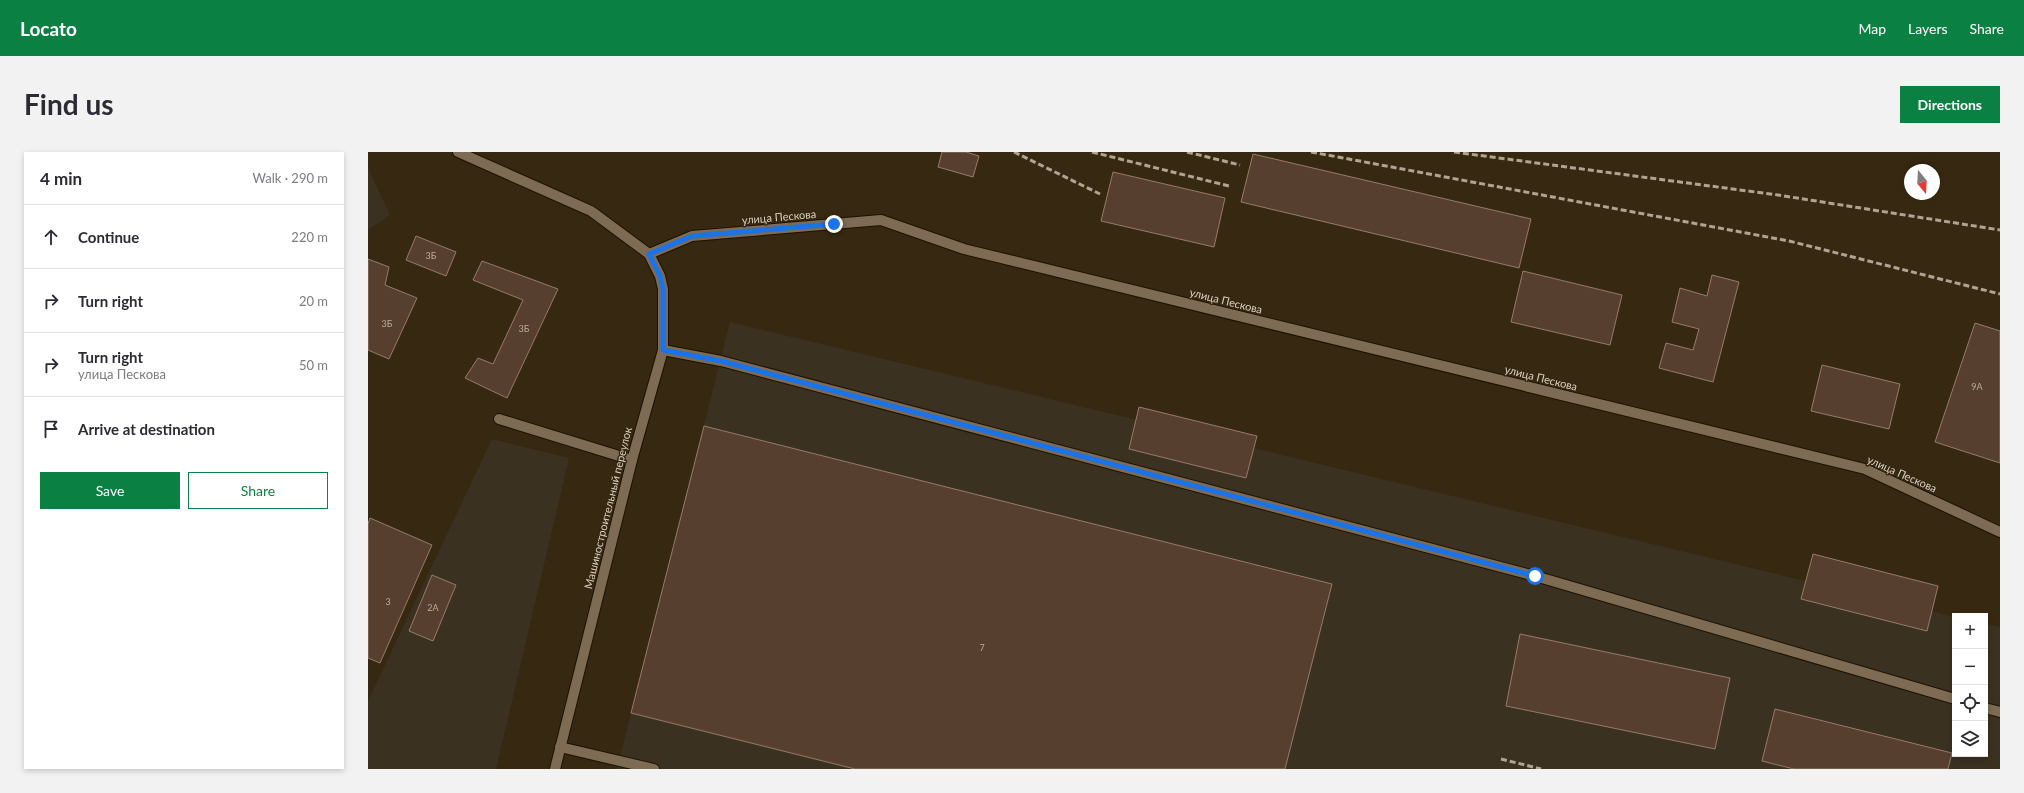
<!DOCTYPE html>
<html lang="en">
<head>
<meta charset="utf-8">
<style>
  :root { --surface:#fff; --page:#f2f2f3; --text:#2b2b33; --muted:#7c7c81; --line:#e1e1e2; --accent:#0b8043 }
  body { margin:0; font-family:Lato,sans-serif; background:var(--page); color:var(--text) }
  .controls { position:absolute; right:12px; bottom:12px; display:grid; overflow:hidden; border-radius:0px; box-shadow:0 2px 6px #0003 }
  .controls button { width:36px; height:36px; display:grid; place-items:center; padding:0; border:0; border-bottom:1px solid var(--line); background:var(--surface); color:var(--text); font:20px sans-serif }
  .compass { position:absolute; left:1536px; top:12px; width:36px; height:36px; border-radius:50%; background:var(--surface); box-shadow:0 2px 6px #0003; rotate:162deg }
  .stop { position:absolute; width:12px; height:12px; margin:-9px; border:3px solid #1a73e8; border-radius:50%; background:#fff }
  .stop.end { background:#1a73e8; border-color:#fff; box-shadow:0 1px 4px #0008 }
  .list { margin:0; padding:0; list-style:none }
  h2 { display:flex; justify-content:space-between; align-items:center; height:52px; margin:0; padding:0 16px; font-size:17px }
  h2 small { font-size:13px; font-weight:400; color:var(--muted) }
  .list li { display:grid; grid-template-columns:26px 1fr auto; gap:12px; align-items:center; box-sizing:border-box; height:64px; padding:0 16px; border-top:1px solid var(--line) }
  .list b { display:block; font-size:15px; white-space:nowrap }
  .list p { margin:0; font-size:13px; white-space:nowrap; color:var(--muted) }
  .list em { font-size:13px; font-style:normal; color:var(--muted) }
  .actions { display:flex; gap:8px; padding:12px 16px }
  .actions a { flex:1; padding:9px 0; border:1px solid var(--accent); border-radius:0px; text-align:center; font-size:14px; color:var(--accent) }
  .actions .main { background:var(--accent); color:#fff }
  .icon { flex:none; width:22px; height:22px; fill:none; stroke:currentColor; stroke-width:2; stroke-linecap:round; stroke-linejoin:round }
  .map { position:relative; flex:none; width:1632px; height:617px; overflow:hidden; border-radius:0px }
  header { display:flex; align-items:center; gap:24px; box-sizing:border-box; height:56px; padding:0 20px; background:var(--accent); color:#fff }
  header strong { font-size:19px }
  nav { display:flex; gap:22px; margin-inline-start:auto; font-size:14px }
  .intro { display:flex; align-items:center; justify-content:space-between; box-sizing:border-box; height:96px; padding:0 24px }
  h1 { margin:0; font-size:28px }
  .button { padding:10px 18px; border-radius:0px; background:var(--accent); color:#fff; font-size:14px; font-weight:700 }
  main { display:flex; gap:24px; padding:0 24px }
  aside { flex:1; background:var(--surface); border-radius:0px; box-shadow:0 2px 6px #0003 }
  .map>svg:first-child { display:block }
</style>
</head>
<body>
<header>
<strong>Locato</strong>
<nav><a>Map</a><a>Layers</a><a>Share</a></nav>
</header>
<div class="intro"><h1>Find us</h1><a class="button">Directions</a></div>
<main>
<aside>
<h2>4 min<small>Walk · 290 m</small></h2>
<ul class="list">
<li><svg class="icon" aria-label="ahead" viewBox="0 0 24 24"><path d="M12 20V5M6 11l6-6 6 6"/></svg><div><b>Continue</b></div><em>220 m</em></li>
<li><svg class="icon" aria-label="right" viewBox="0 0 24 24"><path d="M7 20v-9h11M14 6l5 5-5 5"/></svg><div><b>Turn right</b></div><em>20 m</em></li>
<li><svg class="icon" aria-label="right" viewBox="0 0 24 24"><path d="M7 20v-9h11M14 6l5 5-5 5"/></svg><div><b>Turn right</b><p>улица Пескова</p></div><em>50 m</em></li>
<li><svg class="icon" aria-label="arrive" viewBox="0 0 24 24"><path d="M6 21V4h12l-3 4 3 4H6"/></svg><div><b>Arrive at destination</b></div></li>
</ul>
<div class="actions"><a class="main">Save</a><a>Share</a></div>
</aside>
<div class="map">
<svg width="1632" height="617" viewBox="0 0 1632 617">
  <rect width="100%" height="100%" fill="#372811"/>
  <!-- industrial -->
  <g fill="#3b3121">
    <polygon points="0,16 22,63 0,78"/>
    <polygon points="362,170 1587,465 1587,602 1617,602 1617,472 1632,475 1632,617 249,617"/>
    <polygon points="124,287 201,306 128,617 0,617 0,549"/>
  </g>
  <!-- building -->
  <g fill="#573f2f" stroke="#967b6a">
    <polygon points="574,0 598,0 611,4 605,25 570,15"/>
    <polygon points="885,2 1163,67 1151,116 873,50"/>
    <polygon points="745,20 857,46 846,95 733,69"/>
    <polygon points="48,84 88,100 78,124 38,108"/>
    <polygon points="0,107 21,115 17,133 49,146 21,207 0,198"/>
    <polygon points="114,109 190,137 139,246 97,226 110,206 125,212 155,148 105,128"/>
    <polygon points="1155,119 1254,143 1242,193 1143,170"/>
    <polygon points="1344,123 1371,130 1345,230 1291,216 1298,191 1325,198 1331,177 1304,170 1312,136 1339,144"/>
    <polygon points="1607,171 1632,179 1632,311 1567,290"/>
    <polygon points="1454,213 1532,232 1521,277 1443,259"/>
    <polygon points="771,255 889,284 878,326 761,297"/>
    <polygon points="336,274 964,432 917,617 487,617 263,561"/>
    <polygon points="2,366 64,393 12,511 0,506 0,372"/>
    <polygon points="1445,402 1570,434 1559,479 1433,447"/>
    <polygon points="64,423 88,433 65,489 41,479"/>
    <polygon points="1152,482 1362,526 1347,597 1138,554"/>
    <polygon points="1407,557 1584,601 1580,617 1426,617 1394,609"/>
  </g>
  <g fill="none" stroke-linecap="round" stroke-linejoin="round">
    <defs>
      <g id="lane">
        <polyline points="295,198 353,209 1167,424 1587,547"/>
        <polyline points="131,267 264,308"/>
        <polyline points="1617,556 1632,560"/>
        <polyline points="192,595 286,617"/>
      </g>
      <g id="street">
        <polyline points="90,0 223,59 281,102 324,84 513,68 596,97 1497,317 1632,380"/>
        <polyline points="187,617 264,308 295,198 295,137 292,124 281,102"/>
      </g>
    </defs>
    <!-- lane casing -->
    <use href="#lane" stroke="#1e1100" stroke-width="12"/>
    <!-- street casing -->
    <use href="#street" stroke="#1e1100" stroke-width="12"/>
    <!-- lane -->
    <use href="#lane" stroke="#7d6c53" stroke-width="10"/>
    <!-- street -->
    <use href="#street" stroke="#7d6c53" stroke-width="10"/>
    <!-- rail -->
    <g stroke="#b0a495" stroke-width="3" stroke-dasharray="6 3" stroke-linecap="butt">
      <polyline points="646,0 732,42"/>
      <polyline points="724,0 861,34"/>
      <polyline points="819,0 872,13"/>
      <polyline points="943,0 1421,89 1632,142"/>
      <polyline points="1086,0 1410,43 1632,78"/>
      <polyline points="1133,607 1173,617"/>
    </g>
  </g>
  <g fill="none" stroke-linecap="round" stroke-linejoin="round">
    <!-- route -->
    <polyline stroke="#1a73e8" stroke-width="5" points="466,72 324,84 281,102 292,124 295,137 295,198 353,209 1167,424"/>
  </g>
  <g text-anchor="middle" stroke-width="3" stroke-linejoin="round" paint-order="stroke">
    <!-- number labels -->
    <g font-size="9" fill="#b9ac9e">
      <text x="63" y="107">3Б</text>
      <text x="19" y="175">3Б</text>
      <text x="156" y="180">3Б</text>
      <text x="1609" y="238">9А</text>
      <text x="20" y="453">3</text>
      <text x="65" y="459">2А</text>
      <text x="614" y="499">7</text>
    </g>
    <!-- street labels -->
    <g font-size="11" fill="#dad0c3" stroke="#372811">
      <text transform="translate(411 65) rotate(-5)" y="4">улица Пескова</text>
      <text transform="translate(858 149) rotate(14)" y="4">улица Пескова</text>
      <text transform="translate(1173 226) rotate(14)" y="4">улица Пескова</text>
      <text transform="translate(1534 322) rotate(24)" y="4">улица Пескова</text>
      <text transform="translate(240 356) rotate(-76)" y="4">Машиностроительный переулок</text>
    </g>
  </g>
</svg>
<div class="controls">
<button>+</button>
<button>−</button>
<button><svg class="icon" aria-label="locate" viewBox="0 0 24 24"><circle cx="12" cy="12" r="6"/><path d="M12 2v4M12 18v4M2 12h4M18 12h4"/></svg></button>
<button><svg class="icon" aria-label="layers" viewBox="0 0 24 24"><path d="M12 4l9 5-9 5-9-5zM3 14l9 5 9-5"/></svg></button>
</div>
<svg class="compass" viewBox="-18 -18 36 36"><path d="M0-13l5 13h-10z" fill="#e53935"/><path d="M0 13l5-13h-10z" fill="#7c7c81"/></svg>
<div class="stop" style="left:1167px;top:424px"></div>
<div class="stop end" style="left:466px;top:72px"></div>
</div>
</main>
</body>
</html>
